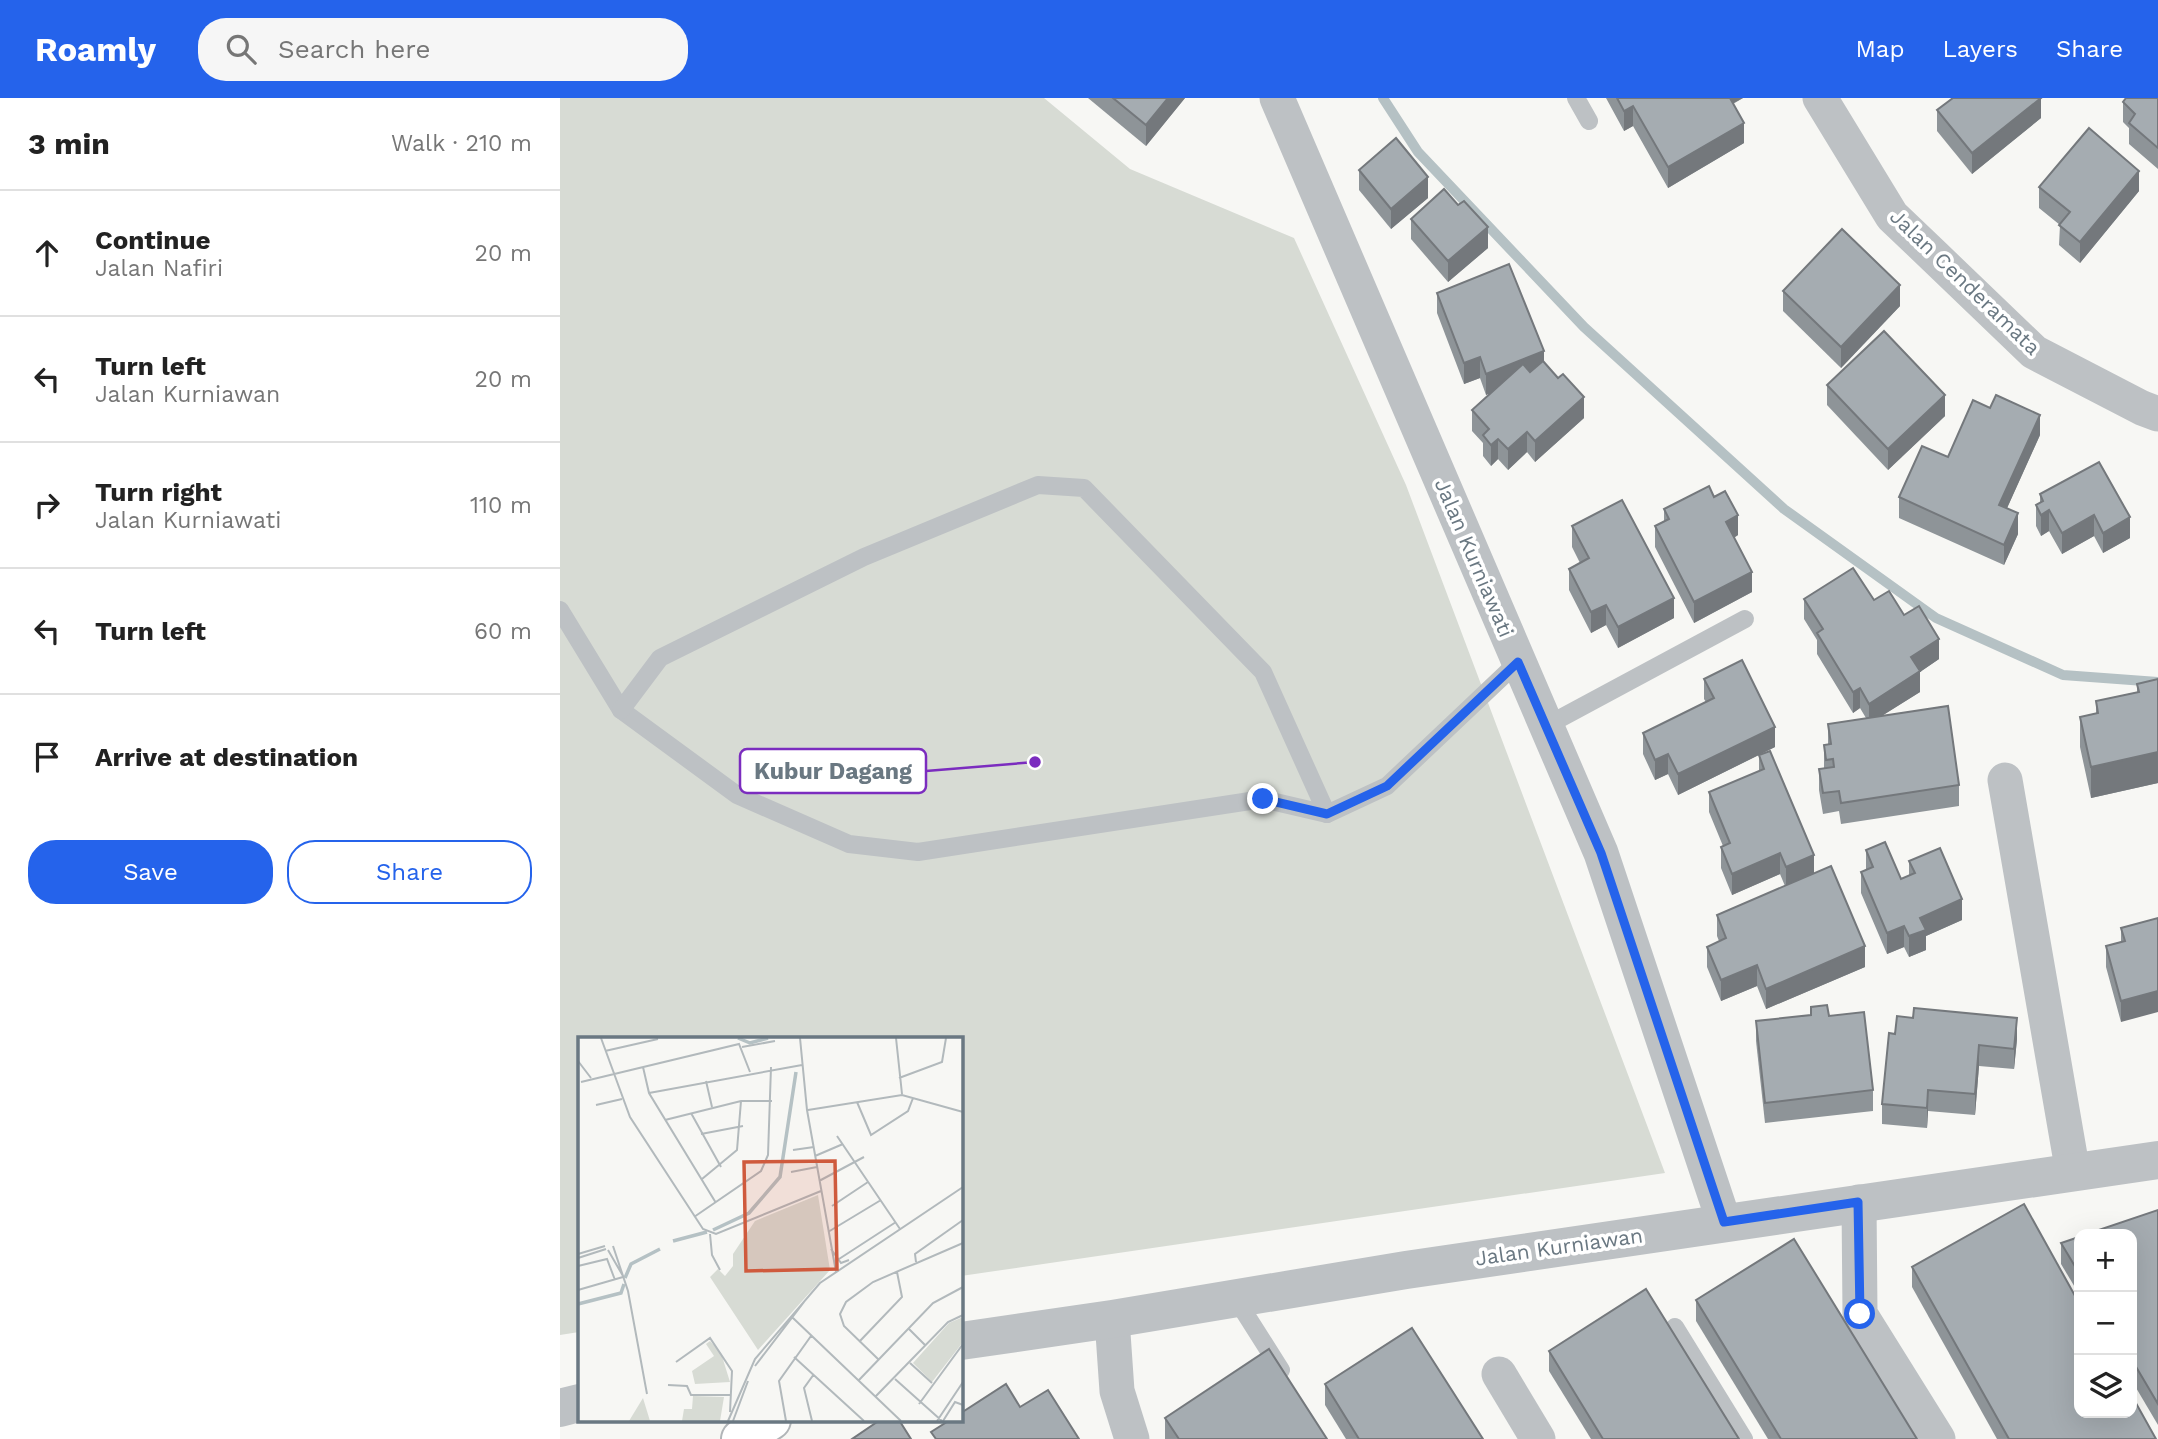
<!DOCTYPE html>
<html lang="en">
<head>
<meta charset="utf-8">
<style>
  :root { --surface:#fff; --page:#f6f6f6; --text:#222; --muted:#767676; --line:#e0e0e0; --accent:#2563eb }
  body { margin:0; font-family:"Work Sans",sans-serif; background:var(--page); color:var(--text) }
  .controls { position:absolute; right:21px; bottom:21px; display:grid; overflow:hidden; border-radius:14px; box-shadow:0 7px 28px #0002 }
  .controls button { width:63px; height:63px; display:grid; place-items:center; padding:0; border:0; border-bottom:2px solid var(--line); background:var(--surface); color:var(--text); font:35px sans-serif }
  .stop { position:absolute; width:21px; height:21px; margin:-16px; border:5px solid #2563eb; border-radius:50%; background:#fff }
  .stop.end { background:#2563eb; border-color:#fff; box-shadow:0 2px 7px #0008 }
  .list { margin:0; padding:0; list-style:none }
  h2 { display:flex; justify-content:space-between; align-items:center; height:91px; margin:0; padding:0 28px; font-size:30px }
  h2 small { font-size:23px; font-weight:400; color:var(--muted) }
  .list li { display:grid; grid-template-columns:46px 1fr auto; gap:21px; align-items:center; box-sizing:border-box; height:126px; padding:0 28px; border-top:2px solid var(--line) }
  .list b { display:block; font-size:26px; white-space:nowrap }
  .list p { margin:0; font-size:23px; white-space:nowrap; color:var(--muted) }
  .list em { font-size:23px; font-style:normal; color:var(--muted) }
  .actions { display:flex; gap:14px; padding:21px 28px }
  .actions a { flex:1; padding:16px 0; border:2px solid var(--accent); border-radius:28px; text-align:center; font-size:24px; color:var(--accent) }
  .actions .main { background:var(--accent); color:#fff }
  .icon { flex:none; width:38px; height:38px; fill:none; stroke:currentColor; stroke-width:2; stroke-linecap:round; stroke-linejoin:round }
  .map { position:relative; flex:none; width:1598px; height:1341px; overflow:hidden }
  header { display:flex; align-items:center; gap:42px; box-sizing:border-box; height:98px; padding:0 35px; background:var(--accent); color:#fff }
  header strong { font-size:33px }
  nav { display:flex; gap:38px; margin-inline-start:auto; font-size:24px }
  .search { width:490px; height:63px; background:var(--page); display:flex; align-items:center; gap:18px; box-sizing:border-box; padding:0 24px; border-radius:28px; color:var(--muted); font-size:26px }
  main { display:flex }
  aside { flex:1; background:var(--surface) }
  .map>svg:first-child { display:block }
</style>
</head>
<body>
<header>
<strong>Roamly</strong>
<div class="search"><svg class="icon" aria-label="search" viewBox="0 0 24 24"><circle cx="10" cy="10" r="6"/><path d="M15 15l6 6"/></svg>Search here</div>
<nav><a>Map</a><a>Layers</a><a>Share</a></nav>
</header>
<main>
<aside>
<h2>3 min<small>Walk · 210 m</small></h2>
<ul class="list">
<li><svg class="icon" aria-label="ahead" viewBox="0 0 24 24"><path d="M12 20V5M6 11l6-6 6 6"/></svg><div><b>Continue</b><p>Jalan Nafiri</p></div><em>20 m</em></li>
<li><svg class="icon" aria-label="left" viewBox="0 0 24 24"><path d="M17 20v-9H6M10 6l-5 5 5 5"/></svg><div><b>Turn left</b><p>Jalan Kurniawan</p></div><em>20 m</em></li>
<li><svg class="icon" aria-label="right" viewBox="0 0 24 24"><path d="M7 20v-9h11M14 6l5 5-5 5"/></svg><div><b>Turn right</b><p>Jalan Kurniawati</p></div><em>110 m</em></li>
<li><svg class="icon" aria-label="left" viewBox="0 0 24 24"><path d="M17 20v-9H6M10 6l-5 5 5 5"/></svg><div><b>Turn left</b></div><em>60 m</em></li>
<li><svg class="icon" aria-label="arrive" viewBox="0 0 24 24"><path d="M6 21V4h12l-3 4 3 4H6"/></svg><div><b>Arrive at destination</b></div></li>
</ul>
<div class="actions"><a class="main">Save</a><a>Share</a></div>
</aside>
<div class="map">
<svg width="1598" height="1341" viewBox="0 0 1598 1341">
  <rect width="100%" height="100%" fill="#f7f7f4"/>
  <!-- green -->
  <polygon fill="#d7dbd4" points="0,0 484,0 570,71 734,140 846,387 1105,1075 401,1178 401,940 19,940 19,1234 0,1237"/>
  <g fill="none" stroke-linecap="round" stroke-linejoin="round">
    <!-- stream -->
    <polyline stroke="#b5c1c4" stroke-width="10" points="823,0 858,54 1024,229 1224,411 1376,520 1503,577 1598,584"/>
    <defs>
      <polyline id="primary" points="181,1341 211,1322"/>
    </defs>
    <!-- primary casing -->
    <use href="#primary" stroke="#b1b5b8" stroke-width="42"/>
    <!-- service -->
    <g stroke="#bdc1c4" stroke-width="18">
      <polyline points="1016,0 1029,23"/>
      <polyline points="0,512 61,612 177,697 289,746 358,754 703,701 767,716 827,688 959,563"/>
      <polyline points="61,612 100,560 304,459 478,387 524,390 703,574 767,716"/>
      <polyline points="986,628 1185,521"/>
      <polyline points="676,1201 721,1272"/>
      <polyline points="1115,1229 1184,1341"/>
    </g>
    <!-- minor -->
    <g stroke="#bdc1c4" stroke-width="35">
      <polyline points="717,0 1041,755 1164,1124"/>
      <polyline points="1260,0 1332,118 1375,159 1474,254 1582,310 1598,316"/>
      <polyline points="1445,682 1513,1075"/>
      <polyline points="1299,1104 1300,1216 1378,1341"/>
      <polyline points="552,1221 557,1293 572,1341"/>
      <polyline points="939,1276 978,1341"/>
    </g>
    <!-- tertiary -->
    <g stroke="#bdc1c4" stroke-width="38">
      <polyline points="401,1243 552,1221 846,1172 1598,1062"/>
      <polyline points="0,1310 19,1305"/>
    </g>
    <!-- primary -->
    <use href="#primary" stroke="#fff" stroke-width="38"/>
  </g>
  <!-- wall -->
  <g fill="#8e9498">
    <polygon points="528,0 625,0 586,48"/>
    <polygon points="1046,0 1183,0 1173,6 1184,45 1108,90 1073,28 1064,33"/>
    <polygon points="1598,0 1598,71 1569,46 1569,30 1563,24 1563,4"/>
    <polygon points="1377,12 1481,20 1412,76 1377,33"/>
    <polygon points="799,72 868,100 831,131 799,92"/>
    <polygon points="1479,89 1579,93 1520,165 1499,147 1500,127 1479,110"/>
    <polygon points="898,107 928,150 888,184 851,141 851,121"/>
    <polygon points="1223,193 1340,208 1281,270 1223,213"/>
    <polygon points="877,195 984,264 1024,320 975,364 967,354 948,372 938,361 931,368 923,358 923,345 912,333 912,312 930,295 926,297 920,280 904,286 877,215"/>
    <polygon points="1267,287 1385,318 1328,372 1267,307"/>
    <polygon points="1480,337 1447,410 1458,436 1444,467 1339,420 1339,399 1388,359"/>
    <polygon points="1539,364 1570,440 1543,455 1534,438 1502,456 1489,433 1481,438 1476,428 1476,407 1480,404 1480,396"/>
    <polygon points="1154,399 1178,437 1174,440 1192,494 1134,525 1095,449 1095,428 1104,423 1104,411"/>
    <polygon points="1012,428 1114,520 1058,550 1046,527 1031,535 1009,492 1009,471 1020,465 1012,449"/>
    <polygon points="1244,501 1314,502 1344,517 1379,561 1360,574 1360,594 1323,617 1399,687 1399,708 1281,726 1279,713 1263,716 1259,692 1259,671 1264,670 1264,647 1268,647 1268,626 1306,620 1300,610 1293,615 1257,556 1257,542 1244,521"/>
    <polygon points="1144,581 1215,649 1118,697 1108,676 1095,682 1083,656 1083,635 1146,604 1144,601"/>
    <polygon points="1598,581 1598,685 1531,700 1520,649 1520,619 1536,615 1536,603 1577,594 1577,586"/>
    <polygon points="1199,657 1254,776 1305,869 1206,911 1197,888 1161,903 1147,869 1147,849 1159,843 1157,838 1157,817 1225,788 1220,776 1172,797 1161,770 1161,749 1163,748 1149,714 1149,694 1199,673"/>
    <polygon points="1306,752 1341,781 1349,778 1349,763 1402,822 1366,838 1366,852 1349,859 1344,849 1327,856 1301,795 1301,774 1306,772"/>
    <polygon points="1598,820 1561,924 1546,869 1546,848 1561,844 1561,830"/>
    <polygon points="1269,918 1313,992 1313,1013 1205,1025 1196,943 1196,923"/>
    <polygon points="1335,936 1457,941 1454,971 1419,968 1415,1017 1368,1013 1367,1030 1322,1026 1322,1006"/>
    <polygon points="1598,1112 1598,1327 1572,1283 1572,1136"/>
    <polygon points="1519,1139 1519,1196 1501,1166 1501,1145"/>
    <polygon points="1352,1169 1596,1341 1437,1341 1352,1189"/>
    <polygon points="1136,1202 1357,1341 1208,1341 1136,1223"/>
    <polygon points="989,1253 1179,1341 1031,1341 989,1273"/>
    <polygon points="765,1286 923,1341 786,1341 765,1307"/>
    <polygon points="605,1320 767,1341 605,1341"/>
  </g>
  <!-- shaded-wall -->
  <g fill="#74787c">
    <polygon points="608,0 625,0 586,48 586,27"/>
    <polygon points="1164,0 1183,0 1164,10"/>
    <polygon points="1481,0 1481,20 1412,76 1412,55"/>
    <polygon points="1073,8 1073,28 1064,33 1064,13"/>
    <polygon points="1184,25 1184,45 1108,90 1108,69"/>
    <polygon points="1579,73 1579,93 1520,165 1520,144"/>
    <polygon points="868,79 868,100 831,131 831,111"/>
    <polygon points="928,129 928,150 888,184 888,163"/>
    <polygon points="1340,187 1340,208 1281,270 1281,249"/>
    <polygon points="984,253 984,274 926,297 926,276"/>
    <polygon points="920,259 920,280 904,286 904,265"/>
    <polygon points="1385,297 1385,318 1328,372 1328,351"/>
    <polygon points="1024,299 1024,320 975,364 975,343"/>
    <polygon points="1480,317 1480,337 1439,428 1439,407"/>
    <polygon points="967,334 967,354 948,372 948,351"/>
    <polygon points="938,341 938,361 931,368 931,347"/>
    <polygon points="1489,412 1489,433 1481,438 1481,417"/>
    <polygon points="1458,415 1458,436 1444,467 1444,447"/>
    <polygon points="1178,417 1178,437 1166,444 1166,424"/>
    <polygon points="1534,417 1534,438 1502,456 1502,435"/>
    <polygon points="1570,419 1570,440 1543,455 1543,435"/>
    <polygon points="1192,474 1192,494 1134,525 1134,504"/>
    <polygon points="1114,500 1114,520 1058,550 1058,529"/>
    <polygon points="1046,507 1046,527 1031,535 1031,514"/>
    <polygon points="1379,541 1379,561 1360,574 1360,594 1309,626 1309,606 1351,559"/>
    <polygon points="1300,590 1300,610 1293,615 1293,594"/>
    <polygon points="1215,629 1215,649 1118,697 1118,676"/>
    <polygon points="1598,654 1598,685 1531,700 1531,669"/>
    <polygon points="1108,656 1108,676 1095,682 1095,662"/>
    <polygon points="1220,755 1220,776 1172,797 1172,776"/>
    <polygon points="1254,757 1254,778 1226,789 1226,769"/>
    <polygon points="1402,801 1402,822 1366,838 1366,852 1349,859 1349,838 1360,820"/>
    <polygon points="1344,828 1344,849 1327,856 1327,835"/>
    <polygon points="1305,848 1305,869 1206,911 1206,891"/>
    <polygon points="1197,867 1197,888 1161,903 1161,882"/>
    <polygon points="1598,893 1598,914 1561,924 1561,903"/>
    <polygon points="1457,920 1457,941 1454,971 1454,951"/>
    <polygon points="1419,947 1419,968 1415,1017 1415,996"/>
    <polygon points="1368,992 1368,1013 1367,1030 1367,1010"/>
  </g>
  <!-- building -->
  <g fill="#a5acb1" stroke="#74787c" stroke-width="2">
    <polygon points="553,0 608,0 586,27"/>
    <polygon points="1057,0 1170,0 1184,25 1108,69 1073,8 1064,13"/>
    <polygon points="1393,0 1481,0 1412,55 1377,12"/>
    <polygon points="1566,0 1598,0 1598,50 1569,25 1575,16 1563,4"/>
    <polygon points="1529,30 1579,73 1520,144 1499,127 1510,114 1479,89"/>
    <polygon points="836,40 868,79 831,111 799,72"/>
    <polygon points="884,91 898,107 904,103 928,129 888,163 851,121"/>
    <polygon points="1282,131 1340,187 1281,249 1223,193"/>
    <polygon points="949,166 984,253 926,276 920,259 904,265 877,195"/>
    <polygon points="1324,233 1385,297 1328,351 1267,287"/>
    <polygon points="983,263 998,280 1003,276 1024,299 975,343 967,334 948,351 938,341 931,347 923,337 929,331 912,312 963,266 970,274"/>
    <polygon points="1436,297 1480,317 1439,407 1458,415 1444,447 1339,399 1362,348 1388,359 1413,302 1430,310"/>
    <polygon points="1539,364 1570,419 1543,435 1534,417 1502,435 1489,412 1481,417 1476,407 1483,403 1480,396"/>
    <polygon points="1149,388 1154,399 1165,393 1178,417 1166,424 1192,474 1134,504 1095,428 1109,421 1104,411"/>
    <polygon points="1062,402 1114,500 1058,529 1046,507 1031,514 1009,471 1029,460 1012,428"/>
    <polygon points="1293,470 1314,502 1329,493 1344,517 1359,508 1379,541 1351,559 1360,573 1309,606 1300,590 1293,594 1257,535 1263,531 1244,501"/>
    <polygon points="1182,562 1215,629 1118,676 1108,656 1095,662 1083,635 1154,600 1144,581"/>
    <polygon points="1598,581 1598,654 1531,669 1520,619 1538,615 1536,603 1579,594 1577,586"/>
    <polygon points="1388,608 1399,687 1281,705 1279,693 1263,695 1259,671 1274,669 1273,661 1266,662 1264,647 1271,646 1268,626"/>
    <polygon points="1210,653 1254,757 1226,769 1220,755 1172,776 1161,749 1170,745 1149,694 1204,671 1199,657"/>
    <polygon points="1325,744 1341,781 1355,775 1349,763 1380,750 1402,801 1360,820 1366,832 1349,838 1344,828 1327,835 1301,774 1313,769 1306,752"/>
    <polygon points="1271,768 1305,848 1206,891 1197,867 1161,882 1147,849 1166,840 1157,817"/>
    <polygon points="1598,820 1598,893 1561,903 1546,848 1565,843 1561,830"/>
    <polygon points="1267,907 1269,918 1304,914 1313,992 1205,1005 1196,923 1251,917 1251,909"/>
    <polygon points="1354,910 1457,920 1454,951 1419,947 1415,996 1368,992 1367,1010 1322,1006 1329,935 1335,936 1337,918 1353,920"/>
    <polygon points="1464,1106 1519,1205 1519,1315 1572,1315 1572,1298 1596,1341 1449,1341 1352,1169"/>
    <polygon points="1598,1112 1598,1306 1572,1262 1572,1136 1527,1136"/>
    <polygon points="1519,1139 1519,1175 1501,1145"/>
    <polygon points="1234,1141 1357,1341 1221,1341 1136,1202"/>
    <polygon points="1086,1191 1179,1341 1043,1341 989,1253"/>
    <polygon points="852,1230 923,1341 799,1341 765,1286"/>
    <polygon points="709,1251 767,1341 619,1341 605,1320"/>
    <polygon points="446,1286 460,1309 488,1292 519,1341 376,1341 371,1334 390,1322 401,1322 401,1315"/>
    <polygon points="320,1322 339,1322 351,1341 292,1341"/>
  </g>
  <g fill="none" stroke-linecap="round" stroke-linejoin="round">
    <!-- route -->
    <polyline stroke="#2563eb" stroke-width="9" points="703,701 767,716 827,688 958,564 1041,755 1164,1124 1298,1104 1300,1216"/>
  </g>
  <g text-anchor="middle" stroke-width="7" stroke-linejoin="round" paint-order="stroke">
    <!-- street labels -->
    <g font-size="21" fill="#6a7882" stroke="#fff">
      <text transform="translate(1405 184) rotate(44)" y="7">Jalan Cenderamata</text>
      <text transform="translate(914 460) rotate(67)" y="7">Jalan Kurniawati</text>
      <text transform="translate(999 1149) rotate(-8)" y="7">Jalan Kurniawan</text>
    </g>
  </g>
  <!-- overview -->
  <g transform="translate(18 939)">
    <rect width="385" height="385" fill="#f7f7f4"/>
    <path d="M240 158 252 233 180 313 132 240 140 232 147 239 155 229V217L177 184ZM385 280V305L354 345 335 326 371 286ZM132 304 143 316 152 345 117 347 114 334 136 319 128 307ZM115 359 146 360 142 384H104L106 372H114ZM65 361 72 384H51Z" fill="#d7dbd4"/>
    <path fill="none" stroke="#b5c1c4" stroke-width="3.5" d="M160 1 172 6 190 1M135 193 171 176 202 140 218 35M95 204 129 195M47 241 53 227 82 212M0 267 43 256 46 247"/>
    <path fill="none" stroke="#b2b9bc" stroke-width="2" d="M23 1 52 80 125 192 138 197 243 154M222 1 229 73 258 235M318 1 324 57M164 10 197 4M27 14 80 2M0 24 13 41M65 30 71 56 138 166M321 41 364 25 368 1M128 44 134 70M3 45 161 7 172 35M71 56 224 28M279 65 293 98 330 74 335 61M18 68 44 62M230 73 324 58 385 75M113 76 143 130M87 83 163 64H194M123 97 165 89M259 99 322 192M215 113 236 110M237 119 265 107M213 135 239 130M124 142 159 113 163 64M241 144 286 120M254 169 290 145M116 180 183 134 190 118 193 30M250 195 303 163M132 197 134 218 142 233M35 209 50 254 69 357M253 212 263 226 271 223M30 213 45 239M0 217 27 209M0 221 28 212M261 222 318 185M338 225 337 217 385 183M0 229 29 222 37 243M0 253 45 240M215 281 323 384M330 291 348 309M281 305 324 260 319 235M216 320 286 384M300 322 266 289 262 277 268 265 295 245 385 206M98 325 132 301 154 334 152 375M332 326 354 346M177 329 226 265M317 342 364 384M281 343 355 266 385 250M90 348 109 349 113 358H153M298 359 370 285 385 278M341 367 385 307M150 384 177 322 242 246 385 150M155 384 170 344M208 384 201 344 233 299M234 384 226 351 236 337M359 384 385 345M365 384 377 365 385 368"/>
    <path fill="#cf5a3d" fill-opacity="0.15" stroke="#cf5a3d" stroke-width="3.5" d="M257 124 259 232 168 234 166 125Z"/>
    <rect width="385" height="385" fill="none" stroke="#6a7882" stroke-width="3.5"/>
  </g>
  <!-- callouts -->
  <path fill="none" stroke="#7b2cbf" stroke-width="2.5" d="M475 664L366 673"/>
  <circle fill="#7b2cbf" stroke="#fff" stroke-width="2.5" cx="475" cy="664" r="7"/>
  <rect fill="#fff" stroke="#7b2cbf" stroke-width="2.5" x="180" y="651" width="186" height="44" rx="7"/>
  <g font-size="23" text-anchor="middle" font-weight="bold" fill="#6a7882">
    <text x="273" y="681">Kubur Dagang</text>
  </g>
</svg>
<div class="controls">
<button>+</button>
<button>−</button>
<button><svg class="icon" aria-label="layers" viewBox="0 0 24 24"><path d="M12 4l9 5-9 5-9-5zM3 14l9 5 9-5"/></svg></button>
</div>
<div class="stop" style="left:1300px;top:1216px"></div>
<div class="stop end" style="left:703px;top:701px"></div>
</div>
</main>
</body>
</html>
